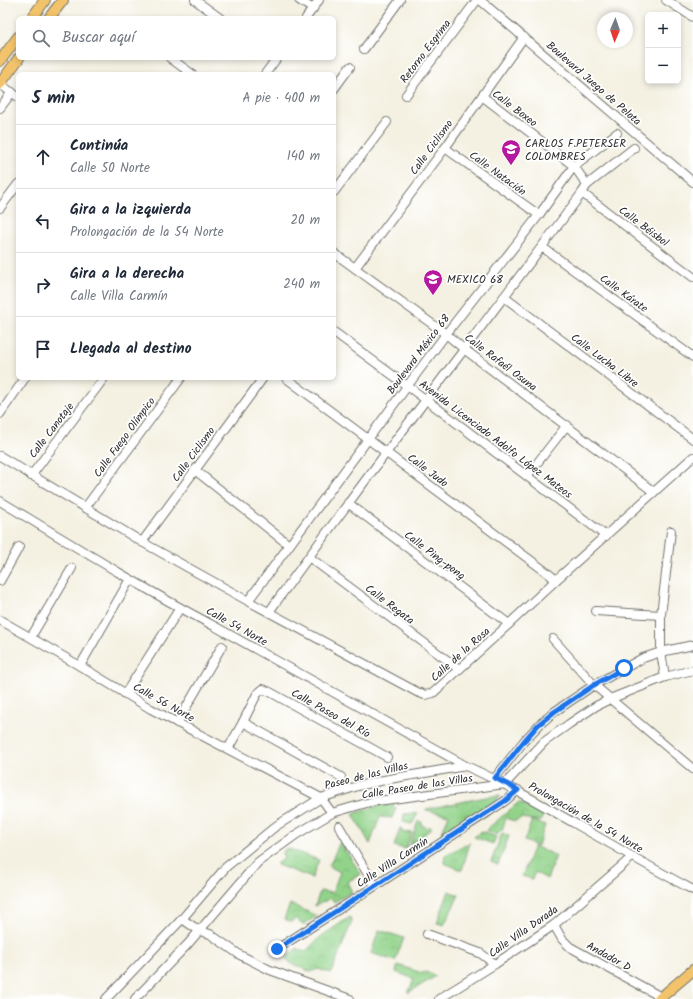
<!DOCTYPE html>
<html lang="es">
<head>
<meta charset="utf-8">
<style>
  :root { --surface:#fff; --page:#f2f2f3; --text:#1f2937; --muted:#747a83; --line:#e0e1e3 }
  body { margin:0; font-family:Kalam,sans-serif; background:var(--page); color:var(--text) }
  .controls { position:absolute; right:12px; top:12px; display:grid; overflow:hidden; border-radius:6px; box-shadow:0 2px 6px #0003 }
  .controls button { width:36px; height:36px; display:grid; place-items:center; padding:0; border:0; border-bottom:1px solid var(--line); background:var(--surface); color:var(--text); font:20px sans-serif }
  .compass { position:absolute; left:597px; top:12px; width:36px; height:36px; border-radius:50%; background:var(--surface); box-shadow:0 2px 6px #0003; rotate:182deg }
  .stop { position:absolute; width:12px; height:12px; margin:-9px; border:3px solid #1a73e8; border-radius:50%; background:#fff }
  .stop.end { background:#1a73e8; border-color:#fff; box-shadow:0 1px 4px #0008 }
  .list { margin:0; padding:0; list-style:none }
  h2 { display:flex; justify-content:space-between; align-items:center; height:52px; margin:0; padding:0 16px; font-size:17px }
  h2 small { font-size:13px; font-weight:400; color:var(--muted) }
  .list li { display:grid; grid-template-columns:26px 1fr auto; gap:12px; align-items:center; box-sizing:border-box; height:64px; padding:0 16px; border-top:1px solid var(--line) }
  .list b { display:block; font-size:15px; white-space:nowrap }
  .list p { margin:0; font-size:13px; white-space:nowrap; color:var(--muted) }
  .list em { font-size:13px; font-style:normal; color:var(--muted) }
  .icon { flex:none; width:22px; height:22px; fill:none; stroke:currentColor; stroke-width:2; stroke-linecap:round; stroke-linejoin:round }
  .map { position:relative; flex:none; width:693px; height:999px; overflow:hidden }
  .search { position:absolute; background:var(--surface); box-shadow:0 2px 6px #0003; left:16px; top:16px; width:320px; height:44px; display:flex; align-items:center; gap:10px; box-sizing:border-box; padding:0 14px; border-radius:6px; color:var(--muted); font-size:15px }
  .panel { position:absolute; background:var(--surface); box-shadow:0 2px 6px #0003; left:16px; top:72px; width:320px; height:308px; border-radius:6px }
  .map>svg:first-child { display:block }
</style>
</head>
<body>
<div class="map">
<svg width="693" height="999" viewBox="0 0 693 999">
  <defs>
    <pattern id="park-crowns" width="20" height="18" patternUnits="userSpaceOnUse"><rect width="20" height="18" fill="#92d38a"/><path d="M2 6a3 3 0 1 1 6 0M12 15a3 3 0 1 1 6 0" fill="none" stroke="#7eb577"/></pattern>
  </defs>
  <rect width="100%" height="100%" fill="#fff"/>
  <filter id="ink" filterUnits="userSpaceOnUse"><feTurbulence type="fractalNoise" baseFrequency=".025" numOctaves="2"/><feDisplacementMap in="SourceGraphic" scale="8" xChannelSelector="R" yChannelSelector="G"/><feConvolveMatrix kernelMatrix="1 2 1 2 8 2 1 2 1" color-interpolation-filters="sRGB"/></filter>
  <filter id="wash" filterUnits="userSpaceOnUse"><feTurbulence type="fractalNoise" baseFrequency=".012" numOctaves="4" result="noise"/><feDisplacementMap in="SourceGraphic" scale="16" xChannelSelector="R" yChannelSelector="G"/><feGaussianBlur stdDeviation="0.9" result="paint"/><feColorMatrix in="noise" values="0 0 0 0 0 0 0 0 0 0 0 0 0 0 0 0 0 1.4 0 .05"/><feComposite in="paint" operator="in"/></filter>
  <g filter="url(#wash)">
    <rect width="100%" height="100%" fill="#f4f1e2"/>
    <!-- park -->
    <g fill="url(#park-crowns)" stroke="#5e7f5a">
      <polygon points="491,796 500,796 487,815 467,824 462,819 447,829 450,834 439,840 449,815 426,810 426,809"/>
      <polygon points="392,801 395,801 393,807 396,808 392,818 380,817 370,844 353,814"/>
      <polygon points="519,802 543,815 541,821 521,818 515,821 506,818 502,830 500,830 497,835 486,830"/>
      <polygon points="418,813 412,824 403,822 404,814"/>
      <polygon points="532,820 545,825 538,846 524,841"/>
      <polygon points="418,821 422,822 421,825 428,828 430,826 432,828 409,847"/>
      <polygon points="400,828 401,828 402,832 409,833 410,831 412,832 406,849 394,846"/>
      <polygon points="482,831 496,837 493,844 474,837"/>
      <polygon points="502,833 509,836 498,865 491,862"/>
      <polygon points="340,842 361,874 347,882 352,892 334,902 331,898 315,906 320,891 332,893 340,872 329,866"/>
      <polygon points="470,843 462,870 444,863 445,855"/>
      <polygon points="534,846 556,856 547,879 535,872 532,879 522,876"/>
      <polygon points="287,848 319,860 312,878 277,865 277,863 284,859 282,852"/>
      <polygon points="449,891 459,895 444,925 437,923"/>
      <polygon points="290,904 317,916 303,925 300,923 297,918 291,922 284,919"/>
      <polygon points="350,917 352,922 331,973 318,969 311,972 290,963 286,958 297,948 305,952 320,937"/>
      <polygon points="379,930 404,938 395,961 371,953"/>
      <polygon points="398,965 422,973 426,972 436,976 408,993 414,979 396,972"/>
    </g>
  </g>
  <g filter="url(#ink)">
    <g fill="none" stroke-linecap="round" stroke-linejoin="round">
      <defs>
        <g id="minor">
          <polyline points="195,0 220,18"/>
          <polyline points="299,0 313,9"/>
          <polyline points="480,0 693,182"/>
          <polyline points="666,0 693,17"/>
          <polyline points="306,18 319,0"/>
          <polyline points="364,49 400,0"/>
          <polyline points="170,58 192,74"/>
          <polyline points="265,74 277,58"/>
          <polyline points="0,84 18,97"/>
          <polyline points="334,89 350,67"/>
          <polyline points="406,95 477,0"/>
          <polyline points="482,96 574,166 587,185"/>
          <polyline points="0,108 12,92"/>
          <polyline points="445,148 539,215"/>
          <polyline points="334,192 387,122"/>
          <polyline points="582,193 693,277"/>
          <polyline points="0,208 18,184"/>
          <polyline points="542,247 693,357"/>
          <polyline points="334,253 446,334 464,349 654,492"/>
          <polyline points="355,268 445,148 524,37"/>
          <polyline points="504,297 693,439"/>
          <polyline points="334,332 425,399 606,536"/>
          <polyline points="286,378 549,574 556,580"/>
          <polyline points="0,414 25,378"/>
          <polyline points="0,456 142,542 248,601 417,692 425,695 433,693 509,624 556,580 693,457"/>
          <polyline points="195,470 289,545"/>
          <polyline points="31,476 104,378"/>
          <polyline points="527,476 567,425"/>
          <path d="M0 501C71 544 142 588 216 627L466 766C518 789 566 819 616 847 641 862 667 876 693 890"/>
          <polyline points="348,503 509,624"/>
          <polyline points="85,508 181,378"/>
          <polyline points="142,542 263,378"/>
          <polyline points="309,557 459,669"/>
          <polyline points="0,581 19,547"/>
          <polyline points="248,601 446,334 539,215 574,166 617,133"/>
          <polyline points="596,611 661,615"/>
          <path d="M269 612C370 470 478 333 582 193L587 185 634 148"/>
          <polyline points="0,620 80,666 151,709 321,798 332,813"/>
          <polyline points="31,637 72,568"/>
          <polyline points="553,639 594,685 693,769"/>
          <polyline points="80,666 130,579"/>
          <polyline points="665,677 661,652 661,615 671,531"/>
          <polyline points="125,694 180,608"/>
          <polyline points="243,722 341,777"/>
          <polyline points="177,723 222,646"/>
          <polyline points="228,749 243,722 257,694 263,689 270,692 387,757"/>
          <polyline points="495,778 524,741 539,725 554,712 594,685 643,658 661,652 693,645"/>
          <polyline points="505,784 544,742 569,724 596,706 610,699 665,677 693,670"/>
          <polyline points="339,826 375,886"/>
          <polyline points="182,919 200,931 210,934 240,955 270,970 350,999"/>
          <polyline points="554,925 562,939 570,947 661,997"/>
          <polyline points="427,934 480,953 495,964"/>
          <polyline points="277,949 375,886 505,801 518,790"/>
          <polyline points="106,999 182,919 226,867 276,826 321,798 358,786 389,779 466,766"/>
          <polyline points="135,999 188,944 258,862 297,834 332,813 370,802 505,784"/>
          <polyline points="439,999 495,964 554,925 632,857"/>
        </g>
        <g id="major">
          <polyline points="32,18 45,0"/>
          <polyline points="49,18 63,0"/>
          <polyline points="0,61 18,37"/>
          <polyline points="0,84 19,58"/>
          <polyline points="659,999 693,970"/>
        </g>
      </defs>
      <!-- minor casing -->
      <use href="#minor" stroke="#71706b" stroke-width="10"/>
      <!-- major casing -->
      <use href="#major" stroke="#71706b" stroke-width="12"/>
      <!-- minor -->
      <use href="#minor" stroke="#fff" stroke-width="8"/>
      <!-- major -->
      <use href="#major" stroke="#f2c36a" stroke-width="10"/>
    </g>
  </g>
  <g fill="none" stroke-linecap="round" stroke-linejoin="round" filter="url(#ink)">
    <!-- route -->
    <polyline stroke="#1a73e8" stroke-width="5" points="277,949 375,886 505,801 518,790 495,778 524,741 538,725 554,712 594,685 624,668"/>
  </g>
  <!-- icons -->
  <defs>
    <symbol id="school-pin" viewBox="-11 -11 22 30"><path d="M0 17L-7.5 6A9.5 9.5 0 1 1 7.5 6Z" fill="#b5179e" stroke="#fff"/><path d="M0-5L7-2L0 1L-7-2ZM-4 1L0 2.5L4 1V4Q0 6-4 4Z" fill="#fff"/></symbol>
  </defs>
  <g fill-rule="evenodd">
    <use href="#school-pin" x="500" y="138" width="22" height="30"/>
    <use href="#school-pin" x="422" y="268" width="22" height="30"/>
  </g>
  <g text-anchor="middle" stroke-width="3.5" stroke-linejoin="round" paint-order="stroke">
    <!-- street labels -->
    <g font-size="11" fill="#2b2b2b" stroke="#fff">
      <text transform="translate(425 51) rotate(-53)" y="4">Retorno Esgrima</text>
      <text transform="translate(594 83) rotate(41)" y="4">Boulevard Juego de Pelota</text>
      <text transform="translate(515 108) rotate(37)" y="4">Calle Boxeo</text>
      <text transform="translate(431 147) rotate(-54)" y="4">Calle Ciclismo</text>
      <text transform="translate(498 173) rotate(36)" y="4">Calle Natación</text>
      <text transform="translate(644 226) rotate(37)" y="4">Calle Béisbol</text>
      <text transform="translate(624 293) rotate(36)" y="4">Calle Kárate</text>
      <text transform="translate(418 354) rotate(-53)" y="4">Boulevard México 68</text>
      <text transform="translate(605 360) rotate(37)" y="4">Calle Lucha Libre</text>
      <text transform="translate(501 362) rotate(37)" y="4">Calle Rafaél Osuna</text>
      <text transform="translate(51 430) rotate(-53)" y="4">Calle Canotaje</text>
      <text transform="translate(124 437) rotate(-54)" y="4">Calle Fuego Olímpico</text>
      <text transform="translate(496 439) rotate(37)" y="4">Avenida Licenciado Adolfo López Mateos</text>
      <text transform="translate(193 454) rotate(-54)" y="4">Calle Ciclismo</text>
      <text transform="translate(428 470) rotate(37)" y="4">Calle Judo</text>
      <text transform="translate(435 555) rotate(37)" y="4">Calle Ping-pong</text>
      <text transform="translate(390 604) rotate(37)" y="4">Calle Regata</text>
      <text transform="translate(237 626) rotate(29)" y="4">Calle 54 Norte</text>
      <text transform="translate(460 654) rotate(-42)" y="4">Calle de la Rosa</text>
      <text transform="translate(164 702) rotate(29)" y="4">Calle 56 Norte</text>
      <text transform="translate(331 713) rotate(29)" y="4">Calle Paseo del Río</text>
      <text transform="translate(366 775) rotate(-14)" y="4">Paseo de las Villas</text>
      <text transform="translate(417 786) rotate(-9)" y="4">Calle Paseo de las Villas</text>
      <text transform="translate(586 817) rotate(30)" y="4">Prolongación de la 54 Norte</text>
      <text transform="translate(392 862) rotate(-33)" y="4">Calle Villa Carmín</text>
      <text transform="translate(523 931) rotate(-35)" y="4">Calle Villa Dorada</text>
      <text transform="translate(609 956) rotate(29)" y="4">Andador D</text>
    </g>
    <!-- poi labels -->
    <g font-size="11" fill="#2b2b2b" stroke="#fff" text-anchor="start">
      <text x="525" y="147">CARLOS F.PETERSER<tspan x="525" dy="13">COLOMBRES</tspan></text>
      <text x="447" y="283">MEXICO 68</text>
    </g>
  </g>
</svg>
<div class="controls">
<button>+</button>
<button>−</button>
</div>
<svg class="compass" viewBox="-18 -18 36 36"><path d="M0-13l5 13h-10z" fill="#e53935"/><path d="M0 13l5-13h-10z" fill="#747a83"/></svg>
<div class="stop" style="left:624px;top:668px"></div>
<div class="stop end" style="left:277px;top:949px"></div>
<div class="search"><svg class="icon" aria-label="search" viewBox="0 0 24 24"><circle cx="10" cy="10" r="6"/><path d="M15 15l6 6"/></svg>Buscar aquí</div>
<section class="panel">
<h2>5 min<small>A pie · 400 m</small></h2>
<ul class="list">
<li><svg class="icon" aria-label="ahead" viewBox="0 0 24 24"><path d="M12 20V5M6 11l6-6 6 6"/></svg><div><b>Continúa</b><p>Calle 50 Norte</p></div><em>140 m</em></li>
<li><svg class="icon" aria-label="left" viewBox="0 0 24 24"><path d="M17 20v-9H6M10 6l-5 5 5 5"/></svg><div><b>Gira a la izquierda</b><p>Prolongación de la 54 Norte</p></div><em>20 m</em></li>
<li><svg class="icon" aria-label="right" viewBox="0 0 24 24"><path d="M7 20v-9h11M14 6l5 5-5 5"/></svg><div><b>Gira a la derecha</b><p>Calle Villa Carmín</p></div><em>240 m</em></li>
<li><svg class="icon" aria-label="arrive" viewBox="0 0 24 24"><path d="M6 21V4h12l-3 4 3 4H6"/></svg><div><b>Llegada al destino</b></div></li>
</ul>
</section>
</div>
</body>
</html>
